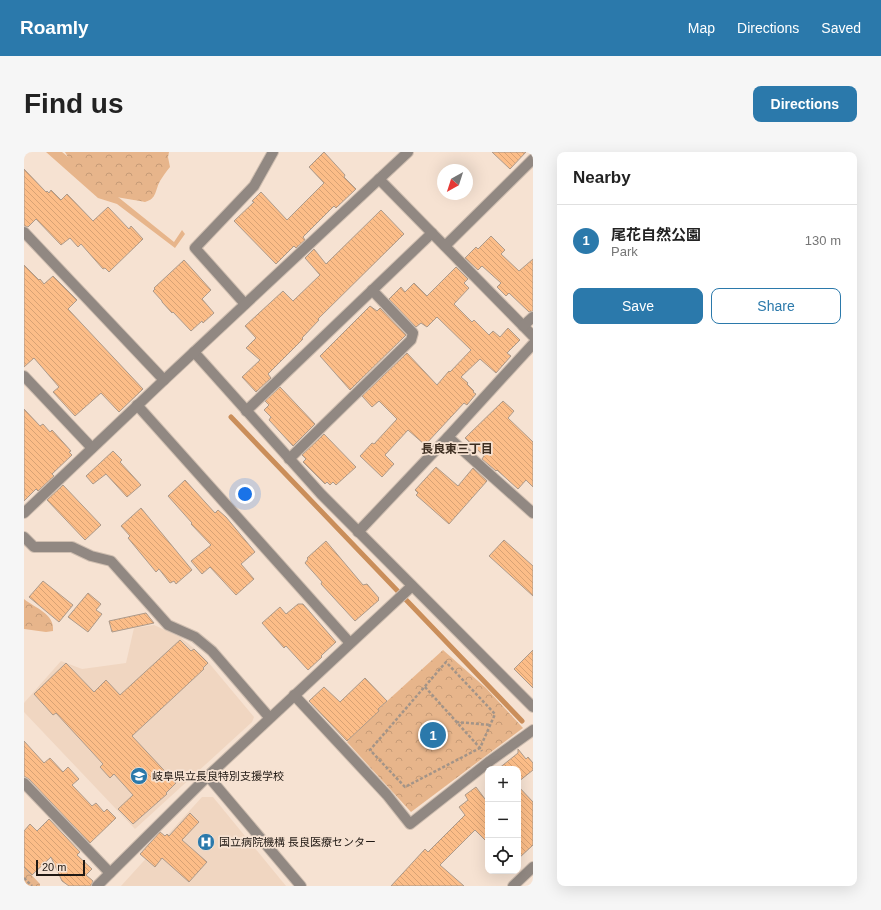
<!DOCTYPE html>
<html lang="en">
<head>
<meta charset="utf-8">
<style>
  :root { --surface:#fff; --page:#f6f6f6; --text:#222; --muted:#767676; --line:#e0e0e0; --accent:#2b79ab }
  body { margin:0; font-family:Helvetica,"Noto Sans JP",sans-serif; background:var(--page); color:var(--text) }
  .controls { position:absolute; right:12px; bottom:12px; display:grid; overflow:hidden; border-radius:8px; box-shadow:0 4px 16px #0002 }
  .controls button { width:36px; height:36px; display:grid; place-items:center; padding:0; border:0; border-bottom:1px solid var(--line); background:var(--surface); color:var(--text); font:20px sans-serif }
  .compass { position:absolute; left:413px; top:12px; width:36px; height:36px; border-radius:50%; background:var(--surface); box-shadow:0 4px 16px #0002; rotate:219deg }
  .scale { position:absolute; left:12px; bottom:10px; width:49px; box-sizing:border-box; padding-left:4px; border:2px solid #201914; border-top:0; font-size:11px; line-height:14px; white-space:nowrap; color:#201914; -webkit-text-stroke:3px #f6e2d2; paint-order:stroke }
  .you { position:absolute; left:221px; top:342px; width:14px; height:14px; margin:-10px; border:3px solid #fff; border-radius:50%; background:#1a73e8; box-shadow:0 0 0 6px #1a73e833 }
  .badge { display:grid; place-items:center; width:26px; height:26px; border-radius:50%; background:var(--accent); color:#fff; font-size:13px; font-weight:700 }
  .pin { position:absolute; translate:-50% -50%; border:2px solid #fff; box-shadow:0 1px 4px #0006 }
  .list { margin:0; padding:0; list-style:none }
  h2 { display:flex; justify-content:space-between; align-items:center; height:52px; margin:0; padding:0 16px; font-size:17px }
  h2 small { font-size:13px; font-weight:400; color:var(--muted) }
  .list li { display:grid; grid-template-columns:26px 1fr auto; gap:12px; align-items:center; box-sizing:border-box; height:72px; padding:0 16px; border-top:1px solid var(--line) }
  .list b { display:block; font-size:15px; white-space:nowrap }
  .list p { margin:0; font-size:13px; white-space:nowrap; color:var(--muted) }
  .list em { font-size:13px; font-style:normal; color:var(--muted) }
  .actions { display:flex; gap:8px; padding:12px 16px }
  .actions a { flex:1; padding:9px 0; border:1px solid var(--accent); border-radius:8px; text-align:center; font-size:14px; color:var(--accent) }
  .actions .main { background:var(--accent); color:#fff }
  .icon { flex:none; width:22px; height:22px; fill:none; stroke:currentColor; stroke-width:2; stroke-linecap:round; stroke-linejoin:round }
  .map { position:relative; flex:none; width:509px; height:734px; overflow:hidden; border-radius:8px }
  header { display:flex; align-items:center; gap:24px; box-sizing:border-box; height:56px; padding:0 20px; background:var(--accent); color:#fff }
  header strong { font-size:19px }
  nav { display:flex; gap:22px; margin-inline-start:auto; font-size:14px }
  .intro { display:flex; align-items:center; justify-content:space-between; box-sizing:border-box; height:96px; padding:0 24px }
  h1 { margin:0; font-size:28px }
  .button { padding:10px 18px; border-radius:8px; background:var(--accent); color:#fff; font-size:14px; font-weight:700 }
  main { display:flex; gap:24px; padding:0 24px }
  aside { flex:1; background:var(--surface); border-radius:8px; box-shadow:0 4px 16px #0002 }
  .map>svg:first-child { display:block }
</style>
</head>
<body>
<header>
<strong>Roamly</strong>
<nav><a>Map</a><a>Directions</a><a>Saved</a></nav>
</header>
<div class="intro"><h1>Find us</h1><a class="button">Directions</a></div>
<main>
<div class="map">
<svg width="509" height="734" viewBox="0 0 509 734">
  <defs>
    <pattern id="forest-crowns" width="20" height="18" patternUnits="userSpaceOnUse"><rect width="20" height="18" fill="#e7b58b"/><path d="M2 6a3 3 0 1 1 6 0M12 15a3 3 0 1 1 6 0" fill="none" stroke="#c69b77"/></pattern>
    <pattern id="building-back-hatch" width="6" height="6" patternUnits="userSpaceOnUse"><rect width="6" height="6" fill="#fcbd88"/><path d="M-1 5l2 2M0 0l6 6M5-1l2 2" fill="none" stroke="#d8a274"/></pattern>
  </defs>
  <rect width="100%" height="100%" fill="#f6e2d2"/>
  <!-- built -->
  <g fill="#f0d6c1">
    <polygon points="130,473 156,485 179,504 230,565 228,570 111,677 0,560 0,551 37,509 58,517 102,511 110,476"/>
    <polygon points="178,645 189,645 262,734 97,734"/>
  </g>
  <!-- grass -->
  <polygon fill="#e7b58b" points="22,0 38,0 150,90 158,78 161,82 151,96 93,52 74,46"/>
  <!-- forest -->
  <g fill="url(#forest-crowns)">
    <path d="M41 0H145L144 5 146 15C142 20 139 24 136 29 131 38 133 47 121 50 103 46 71 45 59 29 52 21 47 10 41 0Z"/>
    <path d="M0 447C11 456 31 462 29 479L22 480 0 477Z"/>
    <polygon points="419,498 462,536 499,576 387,660 323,590 339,571"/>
    <polygon points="0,715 16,732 16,734 0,734"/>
  </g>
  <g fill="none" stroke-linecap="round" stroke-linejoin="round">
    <!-- stream -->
    <polyline stroke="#ca8e5a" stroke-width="5" points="207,265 498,569"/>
  </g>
  <!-- building -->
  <g fill="url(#building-back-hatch)" stroke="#ac9a8b">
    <polygon points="300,0 321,23 320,25 332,37 312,56 310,54 279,85 281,88 272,96 270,94 252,112 210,69 230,50 228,49 237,40 263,68 300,31 285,15"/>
    <polygon points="468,0 502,0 486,17"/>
    <polygon points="0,17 22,40 23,39 25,41 27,38 37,48 43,42 69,69 84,55 105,77 107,74 119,87 85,120 81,116 79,117 57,92 54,95 46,86 37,93 12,67 4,75 0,74"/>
    <polygon points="357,58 380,82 294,167 295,168 278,186 279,187 244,222 247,226 232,240 218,225 236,208 222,196 232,186 221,174 259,139 269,149 296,123 281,106 290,97 302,112"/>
    <polygon points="467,84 481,98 477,102 495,119 509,107 509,159 505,160 485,141 482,144 473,135 477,131 458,114 454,118 441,106 452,95 454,97"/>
    <polygon points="160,108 187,138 178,147 190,161 179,171 178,169 167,179 149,160 148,161 138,150 138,149 129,139 131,137 130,136"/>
    <polygon points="0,113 15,128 16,127 20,132 29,124 53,148 44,157 119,237 95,260 77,241 51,264 29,240 35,235 10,206 0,215"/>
    <polygon points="432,115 444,127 440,131 445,136 430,152 448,170 450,168 465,183 469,179 476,185 484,176 496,188 483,201 487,204 472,221 456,207 437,225 444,231 443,232 450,239 449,240 452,242 443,253 440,251 401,293 384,278 361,303 370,312 358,325 336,304 348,291 350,292 373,267 355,249 348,255 338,244 383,201 413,233 425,219 426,220 447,198 413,165 403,175 397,171 392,175 365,147 377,135 381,140 390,131 403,144"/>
    <polygon points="346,154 353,159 356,156 382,183 326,238 296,204"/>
    <polygon points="256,235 291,272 269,294 245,268 247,265 240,258 245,253 241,249"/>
    <polygon points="479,249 490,259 484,266 509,290 509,335 502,328 494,337 473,318 472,319 458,307 460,304 441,286"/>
    <polygon points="0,257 16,274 19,272 26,280 28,278 47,299 45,300 48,303 28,322 30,324 14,339 12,337 0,349"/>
    <polygon points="300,282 332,315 312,333 309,330 306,333 303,330 301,332 279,310 282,307 278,303"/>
    <polygon points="89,299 98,308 96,310 117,333 103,345 82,322 69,332 62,324"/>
    <polygon points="412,315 434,334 449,316 463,329 425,372 392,343 394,341 391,338"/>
    <polygon points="161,328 191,361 194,358 202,365 231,400 217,412 230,427 212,443 186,415 178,422 167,409 187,393 167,372 168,371 144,344"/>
    <polygon points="39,333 77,373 61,388 23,348"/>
    <polygon points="117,356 168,418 152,432 150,429 146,431 135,417 132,420 104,386 106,384 97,374"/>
    <polygon points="480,388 509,414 509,444 465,404"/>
    <polygon points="302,389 339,433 343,432 355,446 354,447 355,448 331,469 297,432 298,430 281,411 284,407 283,406"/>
    <polygon points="19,429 49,453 35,470 5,445"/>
    <polygon points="64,441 77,452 72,458 78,462 64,480 44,465"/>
    <polygon points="274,452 279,452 312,490 299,502 297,504 298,505 284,518 262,494 260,496 238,471 256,455 262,462"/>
    <polygon points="122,461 130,471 88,480 85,469"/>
    <polygon points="156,488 167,499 170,497 184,511 179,516 180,517 108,584 152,631 142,641 143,642 109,672 94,657 109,643 90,622 86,626 76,615 79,612 32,561 29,563 10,542 42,511 70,540 82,528 96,543"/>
    <polygon points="509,498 509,536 490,517"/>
    <polygon points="341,526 363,549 354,557 355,559 323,589 285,549 300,535 316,550"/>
    <polygon points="0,589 20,611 26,606 39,620 44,615 55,627 48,633 68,654 72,651 80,660 83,657 92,666 66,691 5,627 0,624"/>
    <polygon points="494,597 502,607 504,605 509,611 509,618 494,630 494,617 474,617 494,601"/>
    <polygon points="494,634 509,650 509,693 494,707"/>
    <polygon points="452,635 464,651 464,691 451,678 416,713 440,734 367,734 401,697 404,700 441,663 435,655 444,648 441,643"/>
    <polygon points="166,661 175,670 158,688 183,710 165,730 138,706 131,715 116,702 136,680 141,684 143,682 145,684"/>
    <polygon points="25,667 56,700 53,703 68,717 62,723 69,729 67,734 45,734 38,729 27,705 8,723 0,715 0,679 6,672 13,679"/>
  </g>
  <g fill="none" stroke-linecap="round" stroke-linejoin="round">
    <defs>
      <g id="minor">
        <polyline points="355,27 509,184"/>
        <polyline points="0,80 140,228"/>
        <polyline points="421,94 509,7"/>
        <polyline points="221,152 171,96 230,34 249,0"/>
        <polyline points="499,174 509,165"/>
        <polyline points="170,200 297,342 509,555"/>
        <polyline points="0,224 68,296"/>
        <polyline points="113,253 326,491"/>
        <polyline points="222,259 408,81"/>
        <polyline points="424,285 509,361"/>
        <polyline points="265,307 387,188 389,181 348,138"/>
        <polyline points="0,361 140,228 384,0"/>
        <polyline points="334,380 424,285 509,192"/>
        <polyline points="0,385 10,395 48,395 67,404 87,409 144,473 171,485 188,499 245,565"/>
        <polyline points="270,543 363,643 386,672 466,609 509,578"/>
        <polyline points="184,624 277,734"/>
        <polyline points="0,631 86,721"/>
        <polyline points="73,734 184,624 388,434"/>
        <polyline points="489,734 509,715"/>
      </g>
    </defs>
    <!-- minor casing -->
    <use href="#minor" stroke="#cfbeb0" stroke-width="12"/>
    <!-- path -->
    <g stroke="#a39488" stroke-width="2.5" stroke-dasharray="3 2" stroke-linecap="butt">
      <polyline points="401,535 456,596 471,562 422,510 346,598 381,635 456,596 458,599"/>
      <polyline points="432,570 467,573"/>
      <polyline points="0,726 8,734"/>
    </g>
    <!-- minor -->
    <use href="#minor" stroke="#918882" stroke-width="10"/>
  </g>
  <!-- icons -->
  <defs>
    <symbol id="school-disc" viewBox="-11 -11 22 22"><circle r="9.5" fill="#2b79ab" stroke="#f6e2d2"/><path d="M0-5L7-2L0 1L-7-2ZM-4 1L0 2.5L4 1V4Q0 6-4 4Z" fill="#fff"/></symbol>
    <symbol id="hospital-disc" viewBox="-11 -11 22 22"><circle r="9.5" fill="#2b79ab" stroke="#f6e2d2"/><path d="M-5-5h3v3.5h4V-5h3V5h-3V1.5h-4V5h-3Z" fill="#fff"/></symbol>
  </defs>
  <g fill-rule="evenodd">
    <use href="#school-disc" x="105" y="614" width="20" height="20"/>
    <use href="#hospital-disc" x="172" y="680" width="20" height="20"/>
  </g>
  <g text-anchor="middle" stroke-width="3.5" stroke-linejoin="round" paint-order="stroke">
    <!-- poi labels -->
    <g font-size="11" fill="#201914" stroke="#f6e2d2" text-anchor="start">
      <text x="128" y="628">岐阜県立長良特別支援学校</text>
      <text x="195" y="694">国立病院機構 長良医療センター</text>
    </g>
    <!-- neighbourhood labels -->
    <g font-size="12" font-weight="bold" fill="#3d2e21" stroke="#f6e2d2">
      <text x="433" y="301">長良東三丁目</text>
    </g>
  </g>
</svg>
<div class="controls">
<button>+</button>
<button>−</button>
<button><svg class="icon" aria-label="locate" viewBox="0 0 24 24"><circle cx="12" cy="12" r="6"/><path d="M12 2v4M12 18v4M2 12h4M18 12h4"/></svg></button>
</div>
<svg class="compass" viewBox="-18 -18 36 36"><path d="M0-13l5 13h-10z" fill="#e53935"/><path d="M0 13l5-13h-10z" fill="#767676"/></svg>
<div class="scale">20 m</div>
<div class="you"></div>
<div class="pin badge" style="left:409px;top:583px">1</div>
</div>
<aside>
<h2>Nearby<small></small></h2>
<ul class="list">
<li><span class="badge">1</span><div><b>尾花自然公園</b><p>Park</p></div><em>130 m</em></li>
</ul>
<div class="actions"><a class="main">Save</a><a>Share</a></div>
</aside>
</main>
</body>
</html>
